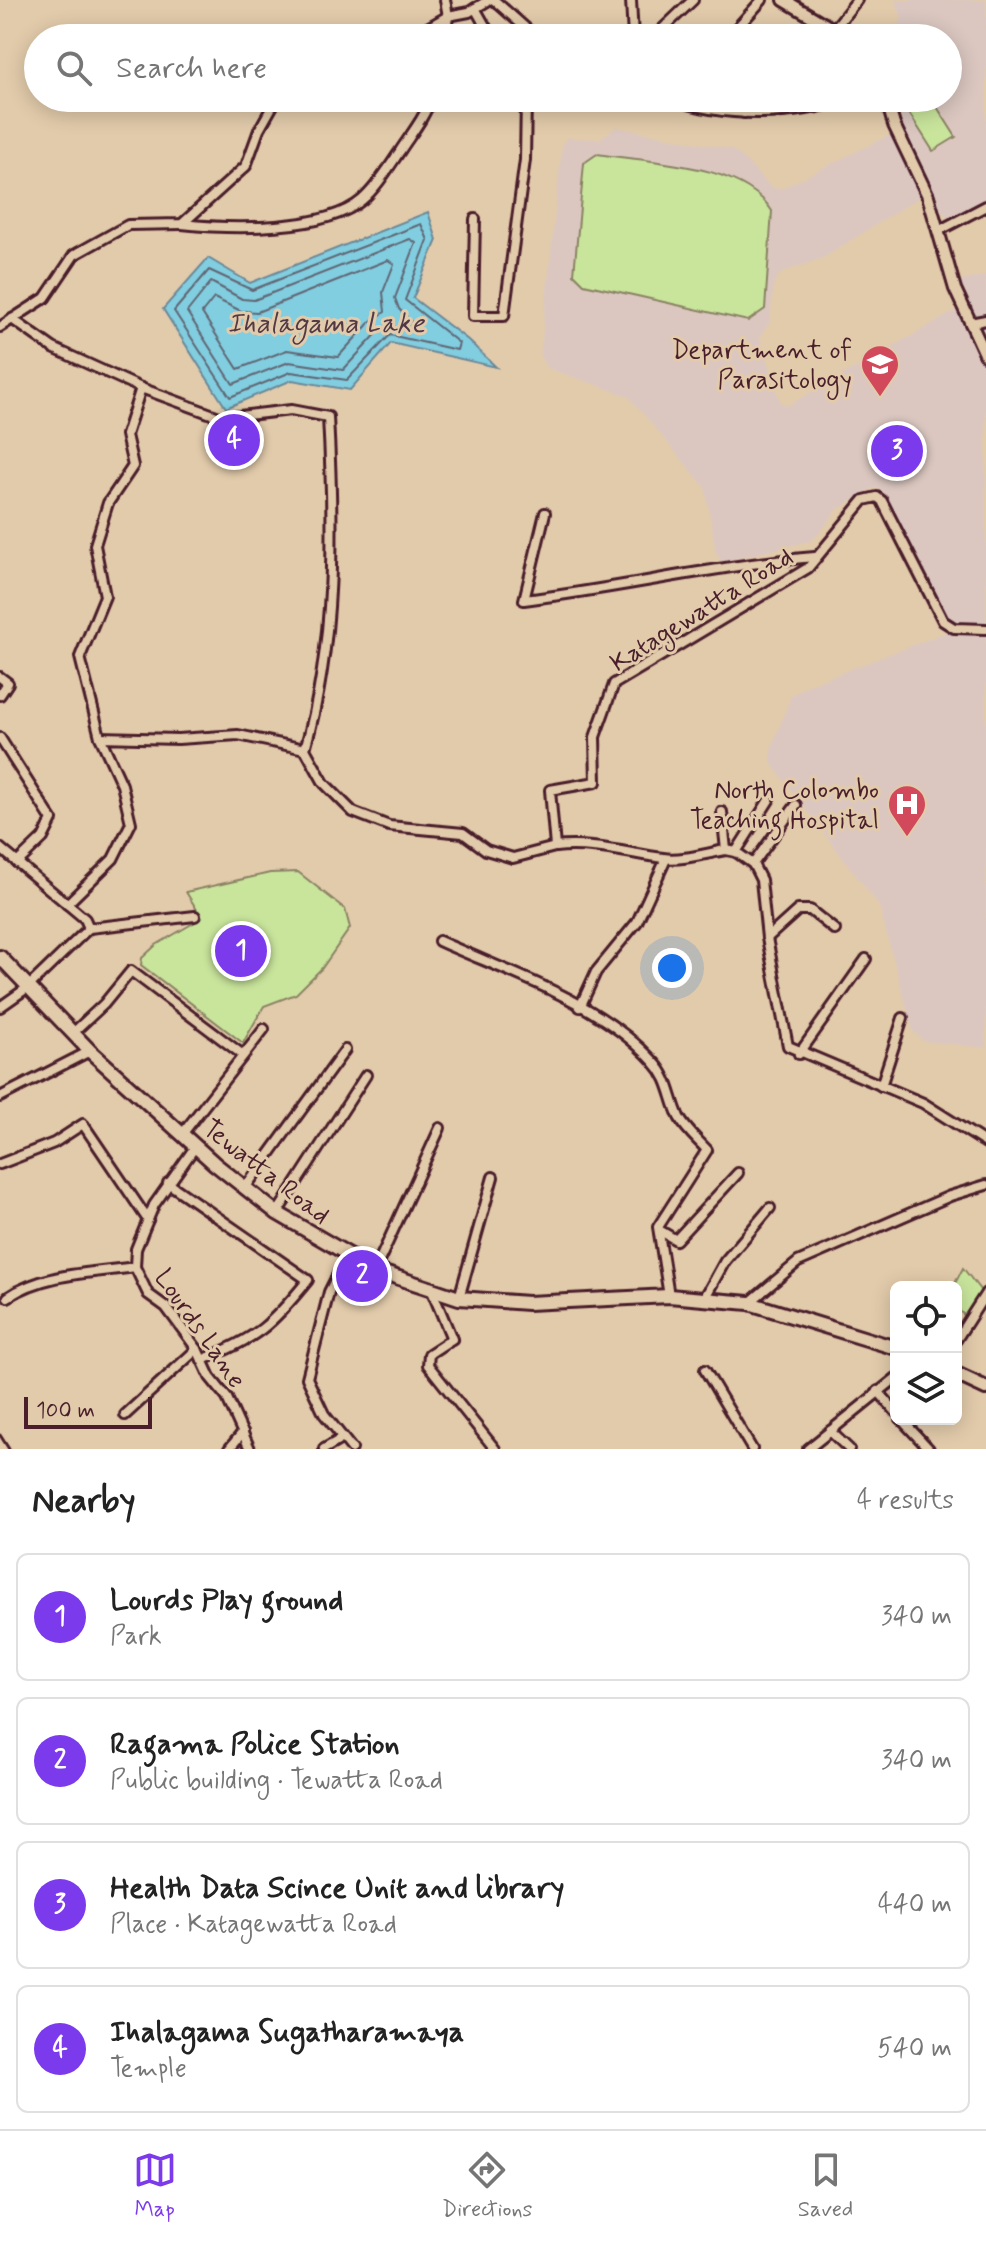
<!DOCTYPE html>
<html lang="en">
<head>
<meta charset="utf-8">
<style>
  :root { --surface:#fff; --page:#f6f6f6; --text:#222; --muted:#767676; --line:#e0e0e0; --accent:#7c3aed }
  body { margin:0; font-family:Mynerve,sans-serif; background:var(--page); color:var(--text) }
  .controls { position:absolute; right:24px; bottom:24px; display:grid; overflow:hidden; border-radius:12px; box-shadow:0 4px 20px #0003 }
  .controls button { width:72px; height:72px; display:grid; place-items:center; padding:0; border:0; border-bottom:2px solid var(--line); background:var(--surface); color:var(--text); font:40px sans-serif }
  .scale { position:absolute; left:24px; bottom:20px; width:128px; box-sizing:border-box; padding-left:8px; border:4px solid #4a1f2b; border-top:0; font-size:22px; line-height:28px; white-space:nowrap; color:#4a1f2b; -webkit-text-stroke:6px #e2cbab; paint-order:stroke }
  .you { position:absolute; left:672px; top:968px; width:28px; height:28px; margin:-20px; border:6px solid #fff; border-radius:50%; background:#1a73e8; box-shadow:0 0 0 12px #1a73e833 }
  .badge { display:grid; place-items:center; width:52px; height:52px; border-radius:50%; background:var(--accent); color:#fff; font-size:26px; font-weight:700 }
  .pin { position:absolute; translate:-50% -50%; border:4px solid #fff; box-shadow:0 2px 8px #0006 }
  .list { margin:0; padding:0; list-style:none }
  h2 { display:flex; justify-content:space-between; align-items:center; height:104px; margin:0; padding:0 32px; font-size:34px }
  h2 small { font-size:26px; font-weight:400; color:var(--muted) }
  .list li { display:grid; grid-template-columns:52px 1fr auto; gap:24px; align-items:center; box-sizing:border-box; height:128px; margin:0 16px 16px; padding:0 16px; border:2px solid var(--line); border-radius:12px }
  .list b { display:block; font-size:30px; white-space:nowrap }
  .list p { margin:0; font-size:26px; white-space:nowrap; color:var(--muted) }
  .list em { font-size:26px; font-style:normal; color:var(--muted) }
  .icon { flex:none; width:44px; height:44px; fill:none; stroke:currentColor; stroke-width:2; stroke-linecap:round; stroke-linejoin:round }
  .map { position:relative; flex:none; width:986px; height:1449px; overflow:hidden }
  .search { position:absolute; background:var(--surface); box-shadow:0 4px 20px #0003; left:24px; right:24px; top:24px; height:88px; display:flex; align-items:center; gap:20px; box-sizing:border-box; padding:0 28px; border-radius:44px; color:var(--muted); font-size:30px }
  .sheet { height:680px; background:var(--surface) }
  nav { display:flex; justify-content:space-around; align-items:center; box-sizing:border-box; height:112px; border-top:2px solid var(--line); background:var(--surface); font-size:22px; color:var(--muted) }
  nav a { display:grid; justify-items:center; gap:4px }
  nav .on { color:var(--accent) }
  .map>svg:first-child { display:block }
</style>
</head>
<body>
<div class="map">
<svg width="986" height="1449" viewBox="0 0 986 1449">
  <rect width="100%" height="100%" fill="#e2cbab"/>
  <filter id="ink" filterUnits="userSpaceOnUse"><feTurbulence type="fractalNoise" baseFrequency=".0125" numOctaves="2"/><feDisplacementMap in="SourceGraphic" scale="16" xChannelSelector="R" yChannelSelector="G"/><feConvolveMatrix kernelMatrix="1 2 1 2 8 2 1 2 1" color-interpolation-filters="sRGB"/></filter>
  <g filter="url(#ink)">
    <!-- built -->
    <g fill="#dbc7c0" fill-rule="evenodd">
      <path d="M895 0H986V200L951 218 946 217 929 191 823 258 783 272 774 281 770 322 760 336 780 402 787 406 964 306 961 281 986 275V625L949 620 881 490 873 488 837 510 818 535 810 541 722 562 716 553 705 487 628 396 547 368 540 357 562 145 567 138 600 139 616 127 730 149 740 155 772 188H783L902 129 900 98H948V38H892L902 18ZM723 174 767 203 772 212 765 309Z"/>
      <polygon points="947,632 986,635 986,1048 923,1041 913,1031 879,906 771,763 771,749 791,696 804,687"/>
    </g>
    <!-- green -->
    <g fill="#c9e59c" stroke="#8a8264" stroke-width="2">
      <polygon points="932,99 956,137 933,151 909,113"/>
      <path d="M597 154C649 162 742 163 772 211L765 309 748 321 584 284 574 274 584 163Z"/>
      <polygon points="298,872 345,909 350,928 322,968 296,994 264,1006 243,1043 141,965 142,958 156,945 202,918 186,892 270,873"/>
      <polygon points="963,1268 984,1295 956,1337 956,1329 965,1316 956,1308 953,1287"/>
    </g>
    <!-- water -->
    <polygon fill="#81cee0" stroke="#6b8898" stroke-width="2" points="428,212 437,240 413,298 468,340 496,367 391,343 350,390 292,380 226,408 163,309 208,258 250,283"/>
    <g fill="none" stroke-linecap="round" stroke-linejoin="round">
      <!-- shore -->
      <g stroke="#606573" stroke-width="2">
        <polygon points="421,224 428,240 405,300 459,343 457,350 390,335 347,380 291,372 230,397 174,311 209,270 252,290"/>
        <polygon points="410,239 416,243 395,298 399,309 416,327 382,328 343,370 289,362 233,384 187,312 211,282 242,299 254,300"/>
        <polygon points="388,260 394,264 383,292 385,312 371,321 338,357 287,350 238,369 202,313 214,298 241,311 257,312"/>
      </g>
      <defs>
        <g id="minor">
          <polyline points="445,0 448,16 445,38"/>
          <polyline points="494,0 537,38"/>
          <polyline points="631,0 633,38"/>
          <polyline points="475,8 492,38"/>
          <polyline points="834,29 857,0"/>
          <polyline points="410,38 448,16 469,12 489,0"/>
          <polyline points="653,38 693,0"/>
          <polyline points="728,38 762,0"/>
          <polyline points="809,38 822,22"/>
          <path d="M670 98C725 119 794 117 850 98"/>
          <polyline points="739,98 744,113"/>
          <polyline points="475,219 473,316 504,316 525,160 526,98"/>
          <path d="M182 224C229 229 325 232 362 200 377 187 389 167 400 151 411 134 425 117 431 98"/>
          <polyline points="940,230 986,206"/>
          <path d="M12 319 53 348 141 388 222 418 291 410 328 417C334 527 336 642 305 749L324 783 353 812 389 826 463 833 486 850 513 858 555 847"/>
          <polyline points="970,323 986,320"/>
          <polyline points="0,327 45,298 74,255 128,225 182,224 246,166 259,130 277,98"/>
          <path d="M545 513 524 600C621 588 718 565 815 557"/>
          <path d="M986 629 954 628 943 621 882 501 877 497 864 500 808 568 614 684 595 737 596 782 550 790 555 847C593 843 626 853 663 858 682 861 707 853 726 850L736 852 753 864 761 880 767 938 788 1046 923 1103 986 1143"/>
          <polyline points="0,677 8,683 0,695"/>
          <polyline points="100,737 80,657 105,596 95,545 108,503 133,466 126,435 141,388"/>
          <polyline points="0,738 52,820 43,838 17,863"/>
          <polyline points="722,812 726,850"/>
          <polyline points="0,848 85,919 89,928 27,988 0,1007"/>
          <polyline points="736,852 769,800"/>
          <polyline points="753,864 796,805"/>
          <polyline points="67,904 113,859 131,823 122,785 100,737 178,739 238,735 305,749"/>
          <polyline points="89,928 195,916"/>
          <polyline points="767,938 798,910 810,910 835,930"/>
          <path d="M439 941C512 974 599 1001 654 1062 670 1079 670 1097 679 1117 685 1129 698 1140 707 1150L658 1227 669 1296"/>
          <polyline points="580,1007 596,972 637,922 666,859"/>
          <polyline points="73,1033 104,1004 131,971 243,1055"/>
          <polyline points="799,1054 866,959"/>
          <polyline points="881,1086 903,1018"/>
          <polyline points="0,1097 90,1051"/>
          <polyline points="183,1133 264,1029"/>
          <polyline points="195,1147 154,1205 136,1249 135,1267 148,1294 166,1307 197,1349 210,1377 227,1398 250,1449"/>
          <polyline points="0,1164 54,1143 83,1124 148,1220"/>
          <path d="M168 1183 308 1280C271 1326 257 1338 202 1360"/>
          <polyline points="245,1188 345,1050"/>
          <polyline points="277,1213 366,1075"/>
          <polyline points="659,1230 676,1240 738,1173"/>
          <polyline points="347,1256 329,1292 307,1378 324,1414 352,1449"/>
          <polyline points="375,1270 440,1128"/>
          <polyline points="432,1291 452,1339 429,1354 428,1365 495,1449"/>
          <path d="M8 1297C44 1273 93 1273 135 1267"/>
          <polyline points="459,1298 493,1177"/>
          <polyline points="704,1299 725,1261 770,1208"/>
          <polyline points="749,1303 798,1262 950,1196 986,1185"/>
          <polyline points="956,1340 986,1293"/>
          <polyline points="705,1370 752,1449"/>
          <polyline points="878,1391 896,1412"/>
          <polyline points="125,1415 197,1349"/>
          <polyline points="901,1419 929,1449"/>
          <polyline points="830,1431 849,1449"/>
          <polyline points="229,1449 243,1432"/>
          <polyline points="324,1449 343,1438"/>
          <polyline points="808,1449 896,1378"/>
        </g>
        <g id="tertiary">
          <polyline points="784,0 848,38"/>
          <polyline points="886,98 894,125 928,196 955,289 986,356"/>
        </g>
        <g id="primary">
          <polyline points="0,957 90,1051 215,1164 277,1213 375,1270 459,1298 528,1303 669,1296 749,1303 896,1348"/>
          <polyline points="956,1374 986,1388"/>
        </g>
      </defs>
      <!-- minor casing -->
      <use href="#minor" stroke="#4a1f2b" stroke-width="14"/>
      <!-- tertiary casing -->
      <use href="#tertiary" stroke="#4a1f2b" stroke-width="16"/>
      <!-- primary casing -->
      <use href="#primary" stroke="#4a1f2b" stroke-width="18"/>
      <!-- minor -->
      <use href="#minor" stroke="#e2cbab" stroke-width="8"/>
      <!-- tertiary -->
      <use href="#tertiary" stroke="#e2cbab" stroke-width="10"/>
      <!-- primary -->
      <use href="#primary" stroke="#e2cbab" stroke-width="12"/>
      <!-- rail -->
      <polyline stroke="#4a1f2b" stroke-width="3" points="0,1435 9,1449"/>
    </g>
  </g>
  <!-- icons -->
  <defs>
    <symbol id="university-pin" viewBox="-11 -11 22 30"><path d="M0 17L-7.5 6A9.5 9.5 0 1 1 7.5 6Z" fill="#d1495b" stroke="#e2cbab"/><path d="M0-5L7-2L0 1L-7-2ZM-4 1L0 2.5L4 1V4Q0 6-4 4Z" fill="#fff"/></symbol>
    <symbol id="hospital-pin" viewBox="-11 -11 22 30"><path d="M0 17L-7.5 6A9.5 9.5 0 1 1 7.5 6Z" fill="#d1495b" stroke="#e2cbab"/><path d="M-5-5h3v3.5h4V-5h3V5h-3V1.5h-4V5h-3Z" fill="#fff"/></symbol>
  </defs>
  <g fill-rule="evenodd">
    <use href="#university-pin" x="858" y="342" width="44" height="60"/>
    <use href="#hospital-pin" x="885" y="782" width="44" height="60"/>
  </g>
  <g text-anchor="middle" stroke-width="6" stroke-linejoin="round" paint-order="stroke">
    <!-- poi labels -->
    <g font-size="26" fill="#4a1f2b" stroke="#e2cbab" text-anchor="end">
      <text x="852" y="358">Department of<tspan x="852" dy="30">Parasitology</tspan></text>
      <text x="879" y="798">North Colombo<tspan x="879" dy="30">Teaching Hospital</tspan></text>
    </g>
    <!-- street labels -->
    <g font-size="26" fill="#4a1f2b" stroke="#e2cbab">
      <text transform="translate(701 609) rotate(-32)" y="9">Katagewatta Road</text>
      <text transform="translate(267 1171) rotate(38)" y="9">Tewatta Road</text>
      <text transform="translate(201 1328) rotate(55)" y="9">Lourds Lane</text>
    </g>
    <!-- water labels -->
    <g font-size="28" font-style="italic" fill="#523946" stroke="#e2cbab">
      <text x="326" y="332">Ihalagama Lake</text>
    </g>
  </g>
</svg>
<div class="controls">
<button><svg class="icon" aria-label="locate" viewBox="0 0 24 24"><circle cx="12" cy="12" r="6"/><path d="M12 2v4M12 18v4M2 12h4M18 12h4"/></svg></button>
<button><svg class="icon" aria-label="layers" viewBox="0 0 24 24"><path d="M12 4l9 5-9 5-9-5zM3 14l9 5 9-5"/></svg></button>
</div>
<div class="scale">100 m</div>
<div class="you"></div>
<div class="pin badge" style="left:241px;top:951px">1</div>
<div class="pin badge" style="left:362px;top:1276px">2</div>
<div class="pin badge" style="left:897px;top:451px">3</div>
<div class="pin badge" style="left:234px;top:440px">4</div>
<div class="search"><svg class="icon" aria-label="search" viewBox="0 0 24 24"><circle cx="10" cy="10" r="6"/><path d="M15 15l6 6"/></svg>Search here</div>
</div>
<section class="sheet">
<h2>Nearby<small>4 results</small></h2>
<ul class="list">
<li><span class="badge">1</span><div><b>Lourds Play ground</b><p>Park</p></div><em>340 m</em></li>
<li><span class="badge">2</span><div><b>Ragama Police Station</b><p>Public building · Tewatta Road</p></div><em>340 m</em></li>
<li><span class="badge">3</span><div><b>Health Data Scince Unit and library</b><p>Place · Katagewatta Road</p></div><em>440 m</em></li>
<li><span class="badge">4</span><div><b>Ihalagama Sugatharamaya</b><p>Temple</p></div><em>540 m</em></li>
</ul>
</section>
<nav>
<a class="on"><svg class="icon" aria-label="map" viewBox="0 0 24 24"><path d="M3 6l6-2 6 2 6-2v14l-6 2-6-2-6 2zM9 4v14M15 6v14"/></svg>Map</a>
<a><svg class="icon" aria-label="directions" viewBox="0 0 24 24"><path d="M12 3l9 9-9 9-9-9zM9 14v-3h6M13 9l2 2-2 2"/></svg>Directions</a>
<a><svg class="icon" aria-label="saved" viewBox="0 0 24 24"><path d="M7 4h10v16l-5-4-5 4z"/></svg>Saved</a>
</nav>
</body>
</html>
